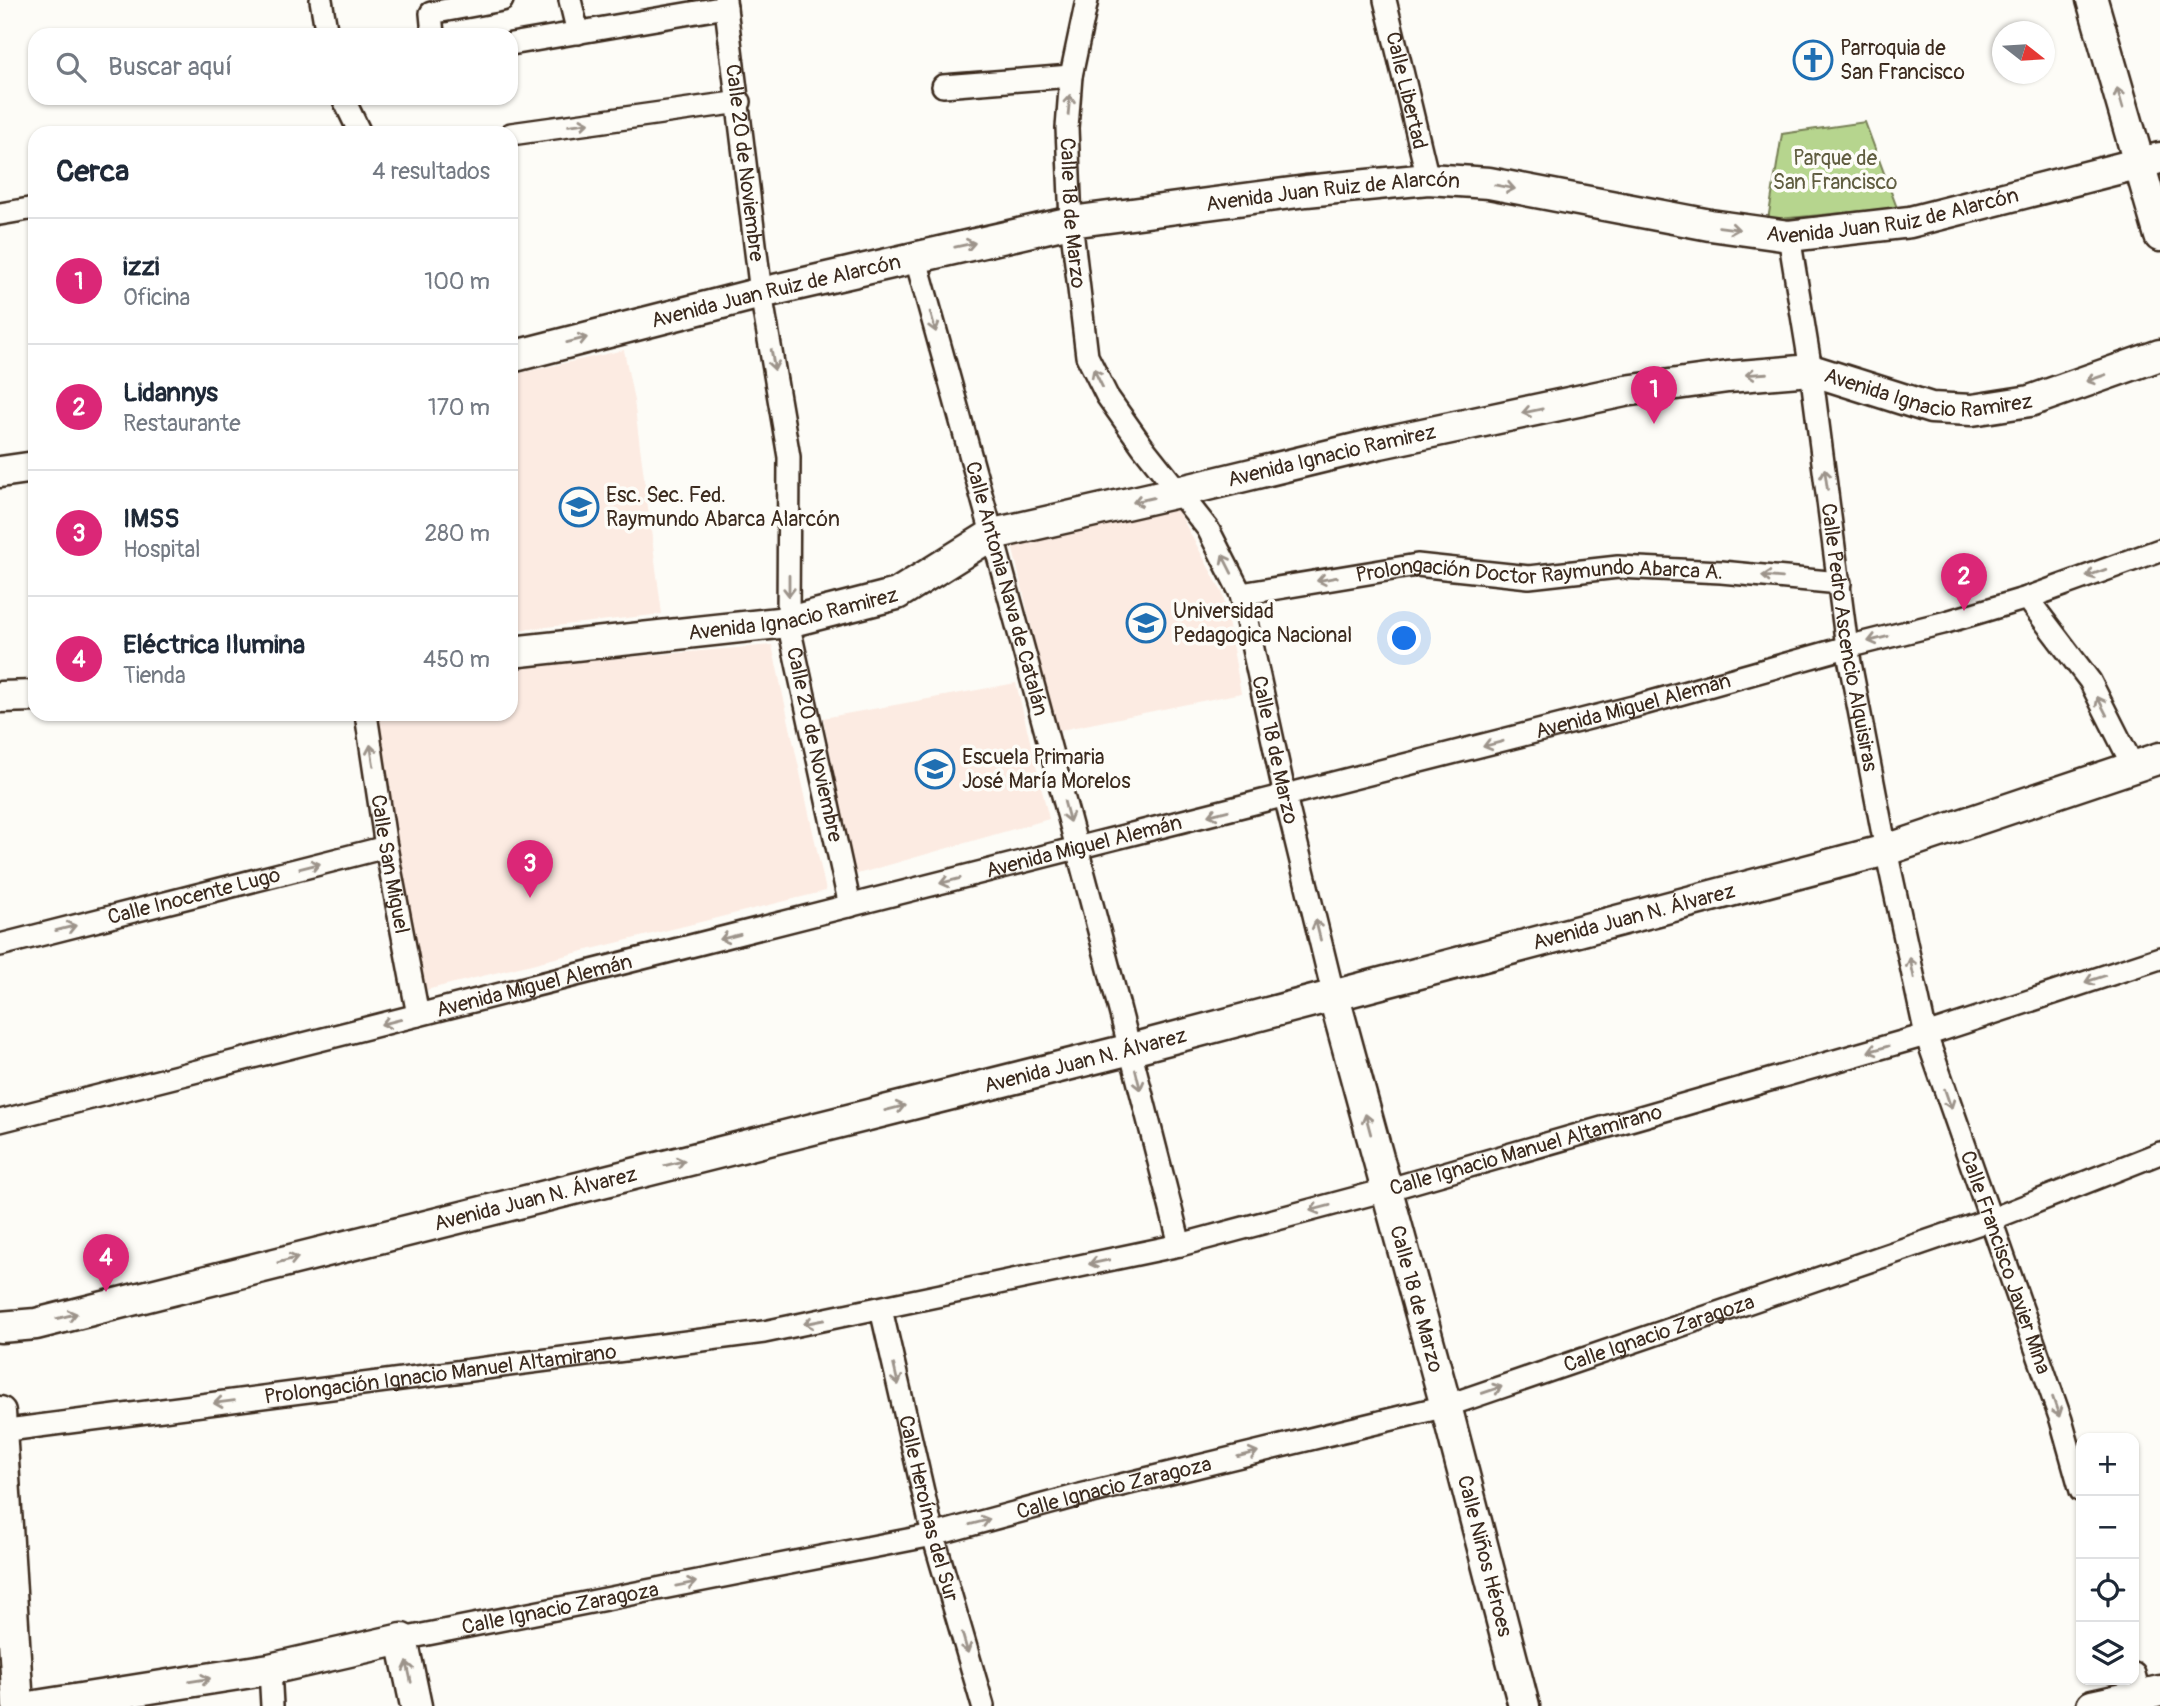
<!DOCTYPE html>
<html lang="es">
<head>
<meta charset="utf-8">
<style>
  :root { --surface:#fff; --page:#f2f2f3; --text:#1f2937; --muted:#747a83; --line:#e0e1e3; --accent:#db2777 }
  body { margin:0; font-family:Pangolin,sans-serif; background:var(--page); color:var(--text) }
  .controls { position:absolute; right:21px; bottom:21px; display:grid; overflow:hidden; border-radius:14px; box-shadow:0 2px 5px #0004 }
  .controls button { width:63px; height:63px; display:grid; place-items:center; padding:0; border:0; border-bottom:2px solid var(--line); background:var(--surface); color:var(--text); font:35px sans-serif }
  .compass { position:absolute; left:1992px; top:21px; width:63px; height:63px; border-radius:50%; background:var(--surface); box-shadow:0 2px 5px #0004; rotate:107deg }
  .you { position:absolute; left:1405px; top:639px; width:24px; height:24px; margin:-18px; border:5px solid #fff; border-radius:50%; background:#1a73e8; box-shadow:0 0 0 10px #1a73e833 }
  .badge { display:grid; place-items:center; width:46px; height:46px; border-radius:50%; background:var(--accent); color:#fff; font-size:23px; font-weight:700 }
  .pin { position:absolute; translate:-50% -58px; filter:drop-shadow(0 2px 4px #0008) }
  .pin::after { content:''; position:absolute; top:37px; width:24px; height:21px; background:inherit; clip-path:polygon(0 0,100% 0,50% 100%) }
  .list { margin:0; padding:0; list-style:none }
  h2 { display:flex; justify-content:space-between; align-items:center; height:91px; margin:0; padding:0 28px; font-size:30px }
  h2 small { font-size:23px; font-weight:400; color:var(--muted) }
  .list li { display:grid; grid-template-columns:46px 1fr auto; gap:21px; align-items:center; box-sizing:border-box; height:126px; padding:0 28px; border-top:2px solid var(--line) }
  .list b { display:block; font-size:26px; white-space:nowrap }
  .list p { margin:0; font-size:23px; white-space:nowrap; color:var(--muted) }
  .list em { font-size:23px; font-style:normal; color:var(--muted) }
  .icon { flex:none; width:38px; height:38px; fill:none; stroke:currentColor; stroke-width:2; stroke-linecap:round; stroke-linejoin:round }
  .map { position:relative; flex:none; width:2160px; height:1706px; overflow:hidden }
  .search { position:absolute; background:var(--surface); box-shadow:0 2px 5px #0004; left:28px; top:28px; width:490px; height:77px; display:flex; align-items:center; gap:18px; box-sizing:border-box; padding:0 24px; border-radius:21px; color:var(--muted); font-size:26px }
  .panel { position:absolute; background:var(--surface); box-shadow:0 2px 5px #0004; left:28px; top:126px; width:490px; height:595px; border-radius:21px }
  .map>svg:first-child { display:block }
</style>
</head>
<body>
<div class="map">
<svg width="2160" height="1706" viewBox="0 0 2160 1706">
  <rect width="100%" height="100%" fill="#fdfcf7"/>
  <filter id="ink" filterUnits="userSpaceOnUse"><feTurbulence type="fractalNoise" baseFrequency=".0143" numOctaves="2"/><feDisplacementMap in="SourceGraphic" scale="14" xChannelSelector="R" yChannelSelector="G"/><feConvolveMatrix kernelMatrix="1 2 1 2 8 2 1 2 1" color-interpolation-filters="sRGB"/></filter>
  <g filter="url(#ink)">
    <!-- built -->
    <g fill="#fcebe2">
      <polygon points="624,350 634,401 662,614 511,631 511,375"/>
      <polygon points="1176,507 1223,594 1241,693 1056,731 1011,541"/>
      <polygon points="772,645 826,891 426,990 397,852 377,714 511,714 511,667"/>
      <polygon points="1016,683 1049,819 854,875 823,718"/>
    </g>
    <!-- green -->
    <polygon fill="#b6d58e" stroke="#788056" stroke-width="2" points="1865,122 1897,208 1768,220 1782,134"/>
    <g fill="none" stroke-linecap="round" stroke-linejoin="round">
      <defs>
        <g id="street">
          <polyline points="321,0 327,35"/>
          <polyline points="570,0 578,33"/>
          <path id="s1" d="M725 0 761 293 789 457 788 622 850 906"/>
          <path id="s2" d="M1087 0 1071 76 1067 128 1071 222 1087 356 1107 396 1143 447 1208 529 1241 594 1285 796 1334 997"/>
          <path id="s3" d="M1385 0 1428 179"/>
          <polyline points="433,35 431,13 502,0"/>
          <polyline points="511,44 726,7"/>
          <polyline points="943,86 1071,76"/>
          <polyline points="343,98 360,133"/>
          <polyline points="511,134 740,102"/>
          <polyline points="0,214 35,208"/>
          <path id="s4" d="M1789 236 1811 370 1847 647 1886 850 1926 1035 2061 1420 2081 1491"/>
          <path id="s5" d="M915 256C1007 585 1097 914 1180 1245"/>
          <path id="s6" d="M1241 594 1417 565 1529 577 1618 567 1721 572 1840 583"/>
          <polyline points="2027,598 2090,681 2133,766"/>
          <path id="s7" d="M366 714 386 847 418 1015"/>
          <path id="s8" d="M0 945 386 847"/>
          <path id="s9" d="M0 1121 1633 707 1847 647 1943 623 2027 598 2160 550"/>
          <path id="s10" d="M881 1309 933 1535 983 1706"/>
          <path id="s11" d="M0 1431 764 1332 1180 1245 1386 1190 1926 1035 2160 958"/>
          <path id="s12" d="M402 1639 933 1535 1080 1495 1446 1406 1992 1219 2160 1153"/>
          <polyline points="270,1669 272,1706"/>
          <polyline points="2134,1674 2140,1696 2140,1706"/>
        </g>
        <g id="secondary">
          <polyline points="2092,0 2160,236"/>
          <path id="s13" d="M511 357 761 293 1071 222 1306 191 1428 179 1489 183 1710 225 1789 236 1910 222 2160 158"/>
          <polyline points="0,472 35,467"/>
          <path id="s14" d="M511 652 788 622 897 594 993 534 1178 492 1380 443 1625 391 1728 377 1811 370 1931 408 1972 410 2030 401 2160 355"/>
          <polyline points="0,697 35,696"/>
          <path id="s15" d="M1334 997 1446 1406 1524 1706"/>
          <path id="s16" d="M0 1327 36 1324 1131 1049 1886 850 2160 758"/>
          <polyline points="0,1412 18,1706"/>
          <polyline points="36,1706 270,1669 402,1639 416,1706"/>
          <polyline points="2092,1706 2160,1691"/>
        </g>
      </defs>
      <!-- street casing -->
      <use href="#street" stroke="#3b2a1e" stroke-width="26"/>
      <!-- secondary casing -->
      <use href="#secondary" stroke="#3b2a1e" stroke-width="35"/>
      <!-- street -->
      <use href="#street" stroke="#fdfcf7" stroke-width="21"/>
      <!-- secondary -->
      <use href="#secondary" stroke="#fdfcf7" stroke-width="30"/>
    </g>
    <!-- one-way arrows -->
    <defs><path id="oneway-shaft" d="M-6 0H5M1.5-3L5.5 0L1.5 3" fill="none" stroke-width="1.6" stroke-linecap="round" stroke-linejoin="round" transform="scale(1.75)"/></defs>
    <g stroke="#9c938a">
      <use href="#oneway-shaft" transform="translate(2120 98) rotate(-106)"/>
      <use href="#oneway-shaft" transform="translate(1069 105) rotate(-85)"/>
      <use href="#oneway-shaft" transform="translate(579 124) rotate(-8)"/>
      <use href="#oneway-shaft" transform="translate(1505 187) rotate(11)"/>
      <use href="#oneway-shaft" transform="translate(1729 228) rotate(8)"/>
      <use href="#oneway-shaft" transform="translate(965 245) rotate(-12)"/>
      <use href="#oneway-shaft" transform="translate(933 322) rotate(74)"/>
      <use href="#oneway-shaft" transform="translate(577 340) rotate(-14)"/>
      <use href="#oneway-shaft" transform="translate(773 360) rotate(80)"/>
      <use href="#oneway-shaft" transform="translate(1756 374) rotate(176)"/>
      <use href="#oneway-shaft" transform="translate(1098 378) rotate(-116)"/>
      <use href="#oneway-shaft" transform="translate(2096 378) rotate(161)"/>
      <use href="#oneway-shaft" transform="translate(1532 411) rotate(168)"/>
      <use href="#oneway-shaft" transform="translate(1826 479) rotate(-98)"/>
      <use href="#oneway-shaft" transform="translate(1143 500) rotate(167)"/>
      <use href="#oneway-shaft" transform="translate(1227 564) rotate(-117)"/>
      <use href="#oneway-shaft" transform="translate(2096 573) rotate(160)"/>
      <use href="#oneway-shaft" transform="translate(1772 577) rotate(-175)"/>
      <use href="#oneway-shaft" transform="translate(1327 579) rotate(170)"/>
      <use href="#oneway-shaft" transform="translate(789 586) rotate(90)"/>
      <use href="#oneway-shaft" transform="translate(1878 639) rotate(166)"/>
      <use href="#oneway-shaft" transform="translate(2102 706) rotate(-117)"/>
      <use href="#oneway-shaft" transform="translate(1493 744) rotate(165)"/>
      <use href="#oneway-shaft" transform="translate(372 755) rotate(-99)"/>
      <use href="#oneway-shaft" transform="translate(1067 812) rotate(75)"/>
      <use href="#oneway-shaft" transform="translate(1218 813) rotate(166)"/>
      <use href="#oneway-shaft" transform="translate(310 866) rotate(-14)"/>
      <use href="#oneway-shaft" transform="translate(950 881) rotate(166)"/>
      <use href="#oneway-shaft" transform="translate(66 928) rotate(-14)"/>
      <use href="#oneway-shaft" transform="translate(1318 930) rotate(-104)"/>
      <use href="#oneway-shaft" transform="translate(730 937) rotate(166)"/>
      <use href="#oneway-shaft" transform="translate(1912 968) rotate(-102)"/>
      <use href="#oneway-shaft" transform="translate(2095 979) rotate(162)"/>
      <use href="#oneway-shaft" transform="translate(391 1022) rotate(166)"/>
      <use href="#oneway-shaft" transform="translate(1878 1049) rotate(164)"/>
      <use href="#oneway-shaft" transform="translate(1138 1080) rotate(76)"/>
      <use href="#oneway-shaft" transform="translate(1948 1099) rotate(71)"/>
      <use href="#oneway-shaft" transform="translate(895 1108) rotate(-14)"/>
      <use href="#oneway-shaft" transform="translate(1368 1124) rotate(-105)"/>
      <use href="#oneway-shaft" transform="translate(675 1163) rotate(-14)"/>
      <use href="#oneway-shaft" transform="translate(1320 1208) rotate(165)"/>
      <use href="#oneway-shaft" transform="translate(288 1260) rotate(-14)"/>
      <use href="#oneway-shaft" transform="translate(1099 1262) rotate(168)"/>
      <use href="#oneway-shaft" transform="translate(67 1316) rotate(-14)"/>
      <use href="#oneway-shaft" transform="translate(814 1322) rotate(169)"/>
      <use href="#oneway-shaft" transform="translate(896 1375) rotate(77)"/>
      <use href="#oneway-shaft" transform="translate(1492 1390) rotate(-19)"/>
      <use href="#oneway-shaft" transform="translate(224 1402) rotate(173)"/>
      <use href="#oneway-shaft" transform="translate(2056 1407) rotate(71)"/>
      <use href="#oneway-shaft" transform="translate(1248 1454) rotate(-14)"/>
      <use href="#oneway-shaft" transform="translate(980 1522) rotate(-15)"/>
      <use href="#oneway-shaft" transform="translate(686 1584) rotate(-11)"/>
      <use href="#oneway-shaft" transform="translate(965 1643) rotate(74)"/>
      <use href="#oneway-shaft" transform="translate(409 1672) rotate(-102)"/>
      <use href="#oneway-shaft" transform="translate(200 1680) rotate(-9)"/>
    </g>
  </g>
  <!-- icons -->
  <defs>
    <symbol id="church-ring" viewBox="-11 -11 22 22"><circle r="9.5" fill="#fdfcf7" stroke="#1f6fb2" stroke-width="1.5"/><path d="M-1.2-6h2.4v3.5h3.3v2.4h-3.3V6h-2.4V-.1h-3.3v-2.4h3.3Z" fill="#1f6fb2"/></symbol>
    <symbol id="school-ring" viewBox="-11 -11 22 22"><circle r="9.5" fill="#fdfcf7" stroke="#1f6fb2" stroke-width="1.5"/><path d="M0-5L7-2L0 1L-7-2ZM-4 1L0 2.5L4 1V4Q0 6-4 4Z" fill="#1f6fb2"/></symbol>
    <symbol id="university-ring" viewBox="-11 -11 22 22"><circle r="9.5" fill="#fdfcf7" stroke="#1f6fb2" stroke-width="1.5"/><path d="M0-5L7-2L0 1L-7-2ZM-4 1L0 2.5L4 1V4Q0 6-4 4Z" fill="#1f6fb2"/></symbol>
  </defs>
  <g fill-rule="evenodd">
    <use href="#church-ring" x="1791" y="38" width="44" height="44"/>
    <use href="#school-ring" x="557" y="485" width="44" height="44"/>
    <use href="#university-ring" x="1124" y="601" width="44" height="44"/>
    <use href="#school-ring" x="913" y="747" width="44" height="44"/>
  </g>
  <g text-anchor="middle" stroke-width="7" stroke-linejoin="round" paint-order="stroke">
    <!-- poi labels -->
    <g font-size="21" fill="#3b2a1e" stroke="#fdfcf7" text-anchor="start">
      <text x="1840" y="55">Parroquia de<tspan x="1840" dy="24">San Francisco</tspan></text>
      <text x="606" y="502">Esc. Sec. Fed.<tspan x="606" dy="24">Raymundo Abarca Alarcón</tspan></text>
      <text x="1173" y="618">Universidad<tspan x="1173" dy="24">Pedagogica Nacional</tspan></text>
      <text x="962" y="764">Escuela Primaria<tspan x="962" dy="24">José María Morelos</tspan></text>
    </g>
    <!-- street labels -->
    <g font-size="21" fill="#3b2a1e" stroke="#fdfcf7">
      <text dy="7" stroke="none"><textPath href="#s3" startOffset="93">Calle Libertad</textPath></text>
      <text dy="7" stroke="none"><textPath href="#s1" startOffset="164">Calle 20 de Noviembre</textPath></text>
      <text dy="7" stroke="none"><textPath href="#s13" startOffset="840">Avenida Juan Ruiz de Alarcón</textPath></text>
      <text dy="7" stroke="none"><textPath href="#s13" startOffset="1407">Avenida Juan Ruiz de Alarcón</textPath></text>
      <text dy="7" stroke="none"><textPath href="#s2" startOffset="215">Calle 18 de Marzo</textPath></text>
      <text dy="7" stroke="none"><textPath href="#s13" startOffset="273">Avenida Juan Ruiz de Alarcón</textPath></text>
      <text dy="7" stroke="none"><textPath href="#s14" startOffset="1461">Avenida Ignacio Ramirez</textPath></text>
      <text dy="7" stroke="none"><textPath href="#s14" startOffset="852">Avenida Ignacio Ramirez</textPath></text>
      <text dy="7" stroke="none"><textPath href="#s6" startOffset="301">Prolongación Doctor Raymundo Abarca A.</textPath></text>
      <text dy="7" stroke="none"><textPath href="#s5" startOffset="345">Calle Antonia Nava de Catalán</textPath></text>
      <text dy="7" stroke="none"><textPath href="#s14" startOffset="285">Avenida Ignacio Ramirez</textPath></text>
      <text dy="7" stroke="none"><textPath href="#s4" startOffset="406">Calle Pedro Ascencio Alquisiras</textPath></text>
      <text dy="7" stroke="none"><textPath href="#s9" startOffset="1685">Avenida Miguel Alemán</textPath></text>
      <text dy="7" stroke="none"><textPath href="#s1" startOffset="752">Calle 20 de Noviembre</textPath></text>
      <text dy="7" stroke="none"><textPath href="#s2" startOffset="803">Calle 18 de Marzo</textPath></text>
      <text dy="7" stroke="none"><textPath href="#s9" startOffset="1118">Avenida Miguel Alemán</textPath></text>
      <text dy="7" stroke="none"><textPath href="#s7" startOffset="152">Calle San Miguel</textPath></text>
      <text dy="7" stroke="none"><textPath href="#s8" startOffset="200">Calle Inocente Lugo</textPath></text>
      <text dy="7" stroke="none"><textPath href="#s16" startOffset="1685">Avenida Juan N. Álvarez</textPath></text>
      <text dy="7" stroke="none"><textPath href="#s9" startOffset="551">Avenida Miguel Alemán</textPath></text>
      <text dy="7" stroke="none"><textPath href="#s16" startOffset="1118">Avenida Juan N. Álvarez</textPath></text>
      <text dy="7" stroke="none"><textPath href="#s11" startOffset="1554">Calle Ignacio Manuel Altamirano</textPath></text>
      <text dy="7" stroke="none"><textPath href="#s16" startOffset="551">Avenida Juan N. Álvarez</textPath></text>
      <text dy="7" stroke="none"><textPath href="#s4" startOffset="1052">Calle Francisco Javier Mina</textPath></text>
      <text dy="7" stroke="none"><textPath href="#s15" startOffset="313">Calle 18 de Marzo</textPath></text>
      <text dy="7" stroke="none"><textPath href="#s12" startOffset="1295">Calle Ignacio Zaragoza</textPath></text>
      <text dy="7" stroke="none"><textPath href="#s11" startOffset="444">Prolongación Ignacio Manuel Altamirano</textPath></text>
      <text dy="7" stroke="none"><textPath href="#s12" startOffset="728">Calle Ignacio Zaragoza</textPath></text>
      <text dy="7" stroke="none"><textPath href="#s10" startOffset="205">Calle Heroínas del Sur</textPath></text>
      <text dy="7" stroke="none"><textPath href="#s15" startOffset="579">Calle Niños Héroes</textPath></text>
      <text dy="7" stroke="none"><textPath href="#s12" startOffset="161">Calle Ignacio Zaragoza</textPath></text>
    </g>
    <!-- park labels -->
    <g font-size="21" fill="#605d40" stroke="#fdfcf7">
      <text x="1835" y="165">Parque de<tspan x="1835" dy="24">San Francisco</tspan></text>
    </g>
  </g>
</svg>
<div class="controls">
<button>+</button>
<button>−</button>
<button><svg class="icon" aria-label="locate" viewBox="0 0 24 24"><circle cx="12" cy="12" r="6"/><path d="M12 2v4M12 18v4M2 12h4M18 12h4"/></svg></button>
<button><svg class="icon" aria-label="layers" viewBox="0 0 24 24"><path d="M12 4l9 5-9 5-9-5zM3 14l9 5 9-5"/></svg></button>
</div>
<svg class="compass" viewBox="-18 -18 36 36"><path d="M0-13l5 13h-10z" fill="#e53935"/><path d="M0 13l5-13h-10z" fill="#747a83"/></svg>
<div class="you"></div>
<div class="pin badge" style="left:1654px;top:424px">1</div>
<div class="pin badge" style="left:1964px;top:611px">2</div>
<div class="pin badge" style="left:530px;top:898px">3</div>
<div class="pin badge" style="left:106px;top:1292px">4</div>
<div class="search"><svg class="icon" aria-label="search" viewBox="0 0 24 24"><circle cx="10" cy="10" r="6"/><path d="M15 15l6 6"/></svg>Buscar aquí</div>
<section class="panel">
<h2>Cerca<small>4 resultados</small></h2>
<ul class="list">
<li><span class="badge">1</span><div><b>izzi</b><p>Oficina</p></div><em>100 m</em></li>
<li><span class="badge">2</span><div><b>Lidannys</b><p>Restaurante</p></div><em>170 m</em></li>
<li><span class="badge">3</span><div><b>IMSS</b><p>Hospital</p></div><em>280 m</em></li>
<li><span class="badge">4</span><div><b>Eléctrica Ilumina</b><p>Tienda</p></div><em>450 m</em></li>
</ul>
</section>
</div>
</body>
</html>
